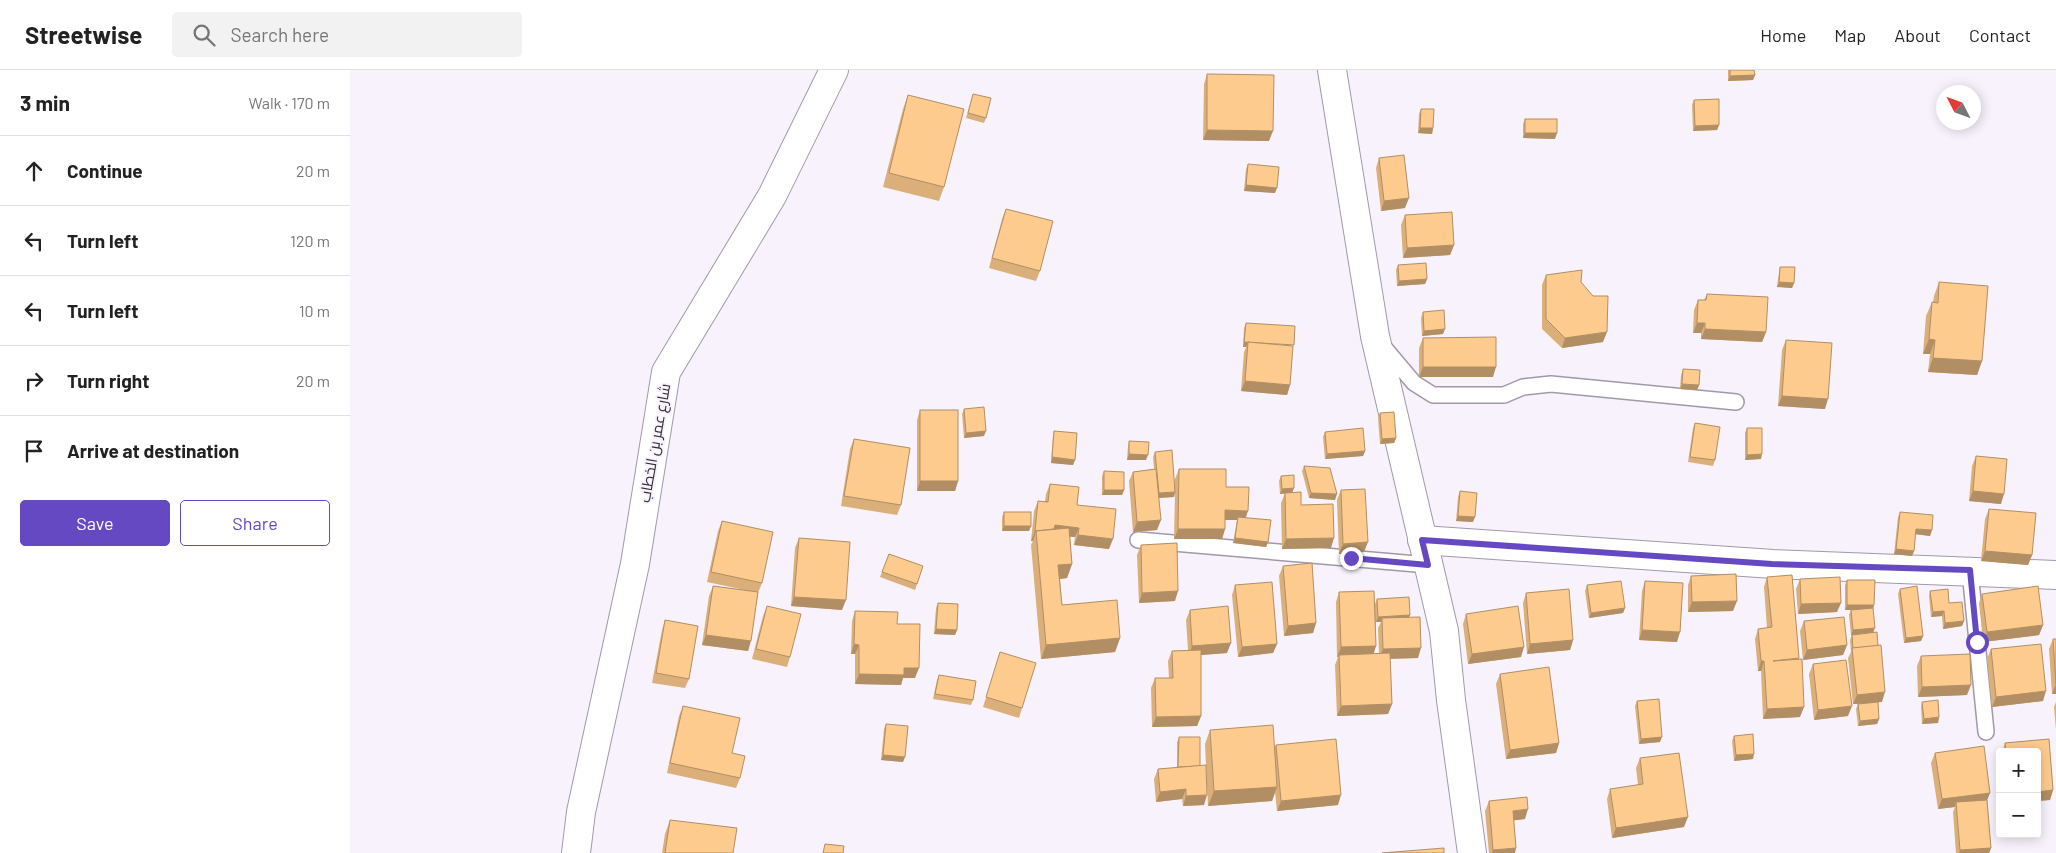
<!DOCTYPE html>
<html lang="en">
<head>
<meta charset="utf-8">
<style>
  :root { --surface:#fff; --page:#f2f2f2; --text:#222; --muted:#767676; --line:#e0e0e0; --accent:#6449c2 }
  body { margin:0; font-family:Barlow,Cairo,sans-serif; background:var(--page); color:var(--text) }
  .controls { position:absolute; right:15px; bottom:15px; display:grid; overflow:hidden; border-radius:5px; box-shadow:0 2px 12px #0003 }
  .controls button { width:45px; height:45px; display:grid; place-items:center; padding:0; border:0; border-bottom:1px solid var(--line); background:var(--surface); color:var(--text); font:25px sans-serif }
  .compass { position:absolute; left:1586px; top:15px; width:45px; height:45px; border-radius:50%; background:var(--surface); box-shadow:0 2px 12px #0003; rotate:312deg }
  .stop { position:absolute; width:15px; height:15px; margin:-11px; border:4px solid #6449c2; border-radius:50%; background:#fff }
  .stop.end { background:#6449c2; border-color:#fff; box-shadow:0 1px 5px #0008 }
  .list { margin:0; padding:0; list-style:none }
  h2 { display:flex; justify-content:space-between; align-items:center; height:65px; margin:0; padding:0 20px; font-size:21px }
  h2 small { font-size:16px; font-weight:400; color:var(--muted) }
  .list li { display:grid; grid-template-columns:32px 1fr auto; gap:15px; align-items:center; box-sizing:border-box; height:70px; padding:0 20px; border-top:1px solid var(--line) }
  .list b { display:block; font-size:19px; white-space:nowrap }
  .list em { font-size:16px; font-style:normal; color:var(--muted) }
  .actions { display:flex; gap:10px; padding:15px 20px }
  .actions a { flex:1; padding:11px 0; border:1px solid var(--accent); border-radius:5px; text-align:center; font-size:18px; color:var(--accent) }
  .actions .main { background:var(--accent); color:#fff }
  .icon { flex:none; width:28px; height:28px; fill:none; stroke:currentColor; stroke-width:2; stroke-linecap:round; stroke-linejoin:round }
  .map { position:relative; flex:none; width:1706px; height:783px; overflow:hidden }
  header { display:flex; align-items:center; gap:30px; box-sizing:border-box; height:70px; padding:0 25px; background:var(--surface); border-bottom:1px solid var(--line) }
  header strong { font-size:24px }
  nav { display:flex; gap:28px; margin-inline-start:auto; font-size:18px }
  .search { width:350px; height:45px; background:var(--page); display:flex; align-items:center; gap:12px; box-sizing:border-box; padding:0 18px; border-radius:5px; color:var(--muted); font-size:19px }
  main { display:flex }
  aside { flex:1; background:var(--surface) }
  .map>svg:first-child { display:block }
</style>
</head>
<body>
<header>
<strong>Streetwise</strong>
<div class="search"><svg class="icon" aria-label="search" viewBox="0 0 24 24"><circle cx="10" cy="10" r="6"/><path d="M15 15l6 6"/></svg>Search here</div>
<nav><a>Home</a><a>Map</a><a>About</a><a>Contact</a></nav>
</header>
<main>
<aside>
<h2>3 min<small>Walk · 170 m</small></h2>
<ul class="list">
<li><svg class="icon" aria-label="ahead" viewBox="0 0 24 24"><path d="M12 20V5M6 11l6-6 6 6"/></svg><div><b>Continue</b></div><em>20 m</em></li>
<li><svg class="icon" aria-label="left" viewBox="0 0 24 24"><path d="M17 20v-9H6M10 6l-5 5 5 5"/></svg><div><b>Turn left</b></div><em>120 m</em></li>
<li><svg class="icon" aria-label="left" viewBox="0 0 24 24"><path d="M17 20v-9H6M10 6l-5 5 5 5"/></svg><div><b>Turn left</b></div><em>10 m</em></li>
<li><svg class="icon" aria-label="right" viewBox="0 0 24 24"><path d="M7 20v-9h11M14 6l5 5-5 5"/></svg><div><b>Turn right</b></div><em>20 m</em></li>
<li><svg class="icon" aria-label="arrive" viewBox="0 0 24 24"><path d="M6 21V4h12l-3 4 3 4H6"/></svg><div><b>Arrive at destination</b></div></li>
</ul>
<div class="actions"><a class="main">Save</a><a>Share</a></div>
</aside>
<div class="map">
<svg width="1706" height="783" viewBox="0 0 1706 783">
  <rect width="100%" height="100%" fill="#f8f2fd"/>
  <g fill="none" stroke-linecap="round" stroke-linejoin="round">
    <defs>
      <g id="service">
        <polyline points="1032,275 1064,313 1083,325 1154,325 1173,317 1201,314 1386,332"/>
        <polyline points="788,470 1078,495"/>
        <polyline points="1620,501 1636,662"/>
      </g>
      <g id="minor">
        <polyline points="982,0 1025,266 1094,561 1101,630 1122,783"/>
        <polyline points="1072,470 1423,494 1706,505"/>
      </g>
      <polyline id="tertiary" points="226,783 231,742 285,494 316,302 422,126 484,0"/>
    </defs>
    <!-- service casing -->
    <use href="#service" stroke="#a298a9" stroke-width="18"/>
    <!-- minor casing -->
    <use href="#minor" stroke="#a298a9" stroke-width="30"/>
    <!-- tertiary casing -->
    <use href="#tertiary" stroke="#a298a9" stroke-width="30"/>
    <!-- service -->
    <use href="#service" stroke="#fff" stroke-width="15"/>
    <!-- minor -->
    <use href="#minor" stroke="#fff" stroke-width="28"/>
    <!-- tertiary -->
    <use href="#tertiary" stroke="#fff" stroke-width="28"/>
  </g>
  <!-- wall -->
  <g fill="#daaf7a" fill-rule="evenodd">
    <polygon points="1378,0 1404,0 1405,5 1403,10 1378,11"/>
    <polygon points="857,4 919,71 853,70 854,14"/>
    <polygon points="623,24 636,48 634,53 616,48"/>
    <polygon points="558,25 594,117 589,131 533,117 553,39"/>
    <polygon points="1344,30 1369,55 1367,60 1343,61 1342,35"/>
    <polygon points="1071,39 1083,58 1082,64 1068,63 1069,44"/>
    <polygon points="1175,49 1205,69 1173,68 1173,54"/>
    <polygon points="1029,88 1055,138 1031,141 1026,98"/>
    <polygon points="898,94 925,123 894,121 896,99"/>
    <polygon points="656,139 690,201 686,211 639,198 652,149"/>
    <polygon points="1055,145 1104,175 1100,185 1053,188 1051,155"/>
    <polygon points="1048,195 1077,209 1075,214 1047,216 1046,200"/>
    <polygon points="1430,197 1444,213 1442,218 1427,217 1429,202"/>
    <polygon points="1196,205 1253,272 1212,278 1192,259 1192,215"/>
    <polygon points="1589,212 1632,291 1627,305 1578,302 1580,284 1573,284 1576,246 1582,232 1583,232 1584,226"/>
    <polygon points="1357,224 1416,262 1412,272 1351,269 1351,263 1343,263 1344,240 1348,230 1354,230"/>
    <polygon points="1073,242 1093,264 1072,266 1071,248"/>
    <polygon points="896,253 940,315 937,325 891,321 894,282 896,277 893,277 894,258"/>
    <polygon points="1073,268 1143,307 1069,307 1069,278"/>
    <polygon points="1436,270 1475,339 1428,336 1432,280"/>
    <polygon points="1333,299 1349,315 1347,320 1330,319 1331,305"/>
    <polygon points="614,339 634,366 614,368 612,344"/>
    <polygon points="570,340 608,411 605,421 567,421 567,350"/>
    <polygon points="1030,343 1046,368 1044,373 1030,374 1028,348"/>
    <polygon points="1345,353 1365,390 1363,396 1338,392 1343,358"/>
    <polygon points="1397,358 1411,389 1395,390 1395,363"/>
    <polygon points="704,361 725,390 723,395 701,393 703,366"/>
    <polygon points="975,362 1015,381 1013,386 975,389 973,367"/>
    <polygon points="504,369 551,435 547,445 491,436 500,379"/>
    <polygon points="779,371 796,390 777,390 778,376"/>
    <polygon points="805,382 825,416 825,409 829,399 876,417 896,448 918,472 916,477 883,473 887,450 875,450 875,459 872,469 824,469 825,423 824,427 809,428 807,460 783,462 779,411 783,402 804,399 803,387"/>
    <polygon points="1626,386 1651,434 1619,431 1622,396"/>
    <polygon points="954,396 985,430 959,428 952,401"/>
    <polygon points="754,401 774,420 772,425 752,425 752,406"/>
    <polygon points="931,406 944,418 942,423 981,478 932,479 931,433 935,423 930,424 929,411"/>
    <polygon points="700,414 727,435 759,479 724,475 725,467 720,467 722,494 717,508 710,509 712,535 770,568 765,582 691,589 681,475 683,471 681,471 684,441 688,431 695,431 696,424"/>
    <polygon points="991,420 1014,482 989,484 987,430"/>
    <polygon points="1110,421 1123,452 1106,451 1108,427"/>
    <polygon points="1639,439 1682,485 1678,495 1631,491 1635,449"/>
    <polygon points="654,442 681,456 679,461 652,461 652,447"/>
    <polygon points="1550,442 1582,460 1580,466 1565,464 1564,481 1562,486 1544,484 1548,447"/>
    <polygon points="372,451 412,513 408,523 398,581 352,575 359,526 363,516 395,520 357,512 368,461"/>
    <polygon points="449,468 492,540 441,536 445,478"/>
    <polygon points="791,475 825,531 789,533 787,485"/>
    <polygon points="539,484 567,514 565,520 530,507"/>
    <polygon points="933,496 966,553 963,563 934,566 929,506"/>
    <polygon points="1341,506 1383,541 1338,542 1338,515"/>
    <polygon points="1417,507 1449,589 1450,647 1413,649 1411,601 1408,601 1405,569 1408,559 1417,558 1414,517"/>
    <polygon points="1450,509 1487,542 1448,544 1446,519"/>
    <polygon points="1497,510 1524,535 1523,538 1523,562 1532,632 1516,633 1529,649 1527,654 1508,656 1506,639 1508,634 1503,634 1498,588 1501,582 1500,570 1502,565 1501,565 1499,545 1501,540 1495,540 1495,515"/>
    <polygon points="1295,511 1327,572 1289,570 1292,521"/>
    <polygon points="885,515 927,574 923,583 888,587 882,525"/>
    <polygon points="1237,515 1275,538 1273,543 1239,548 1235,521"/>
    <polygon points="1550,519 1573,566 1571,571 1554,573 1548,524"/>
    <polygon points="1580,521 1599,533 1614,551 1612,556 1593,559 1592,546 1581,547 1579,526"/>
    <path d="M989 522 1025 534 1027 529 1060 545 1059 547 1068 588 1040 589 1042 634 1038 644 987 646 985 595 988 587H987L986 532ZM1026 552H1031L1028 558 1029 583 1023 584Z"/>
    <polygon points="1176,523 1223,570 1220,580 1177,584 1173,533"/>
    <polygon points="1632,524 1693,555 1689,565 1633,572 1629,533"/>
    <polygon points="588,533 607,560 605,565 584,564 586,538"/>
    <polygon points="417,536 440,587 437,597 402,589 413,546"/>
    <polygon points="840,540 877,583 851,585 851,646 847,656 802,657 801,618 805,608 819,608 818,591 822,581 838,580 836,550"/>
    <polygon points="505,541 547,554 565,608 553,608 551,615 505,614 505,584 501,584 502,551"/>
    <polygon points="1116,544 1171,587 1118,594 1113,554"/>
    <polygon points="315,550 339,609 335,618 302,613 312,560"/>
    <polygon points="1454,551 1497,575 1493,585 1453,590 1450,561"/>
    <polygon points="1703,569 1706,569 1706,624 1702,624 1699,579"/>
    <polygon points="1641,579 1693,631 1642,637 1637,589"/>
    <polygon points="650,582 672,638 669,648 633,637"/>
    <polygon points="1571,586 1617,625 1568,627 1567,596"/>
    <polygon points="1463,594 1498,646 1464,650 1459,604"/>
    <polygon points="1150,604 1209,673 1206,683 1156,689 1146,614"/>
    <polygon points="589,605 623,630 621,635 583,629 587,610"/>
    <polygon points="1287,631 1310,672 1289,674 1285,636"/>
    <polygon points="1572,632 1589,647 1588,653 1572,654 1571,637"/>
    <polygon points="1706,632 1706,660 1704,637"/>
    <polygon points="333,636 382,683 390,708 386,718 317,703 329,646"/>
    <polygon points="536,654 553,692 531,690 534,659"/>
    <polygon points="860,660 924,678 926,675 988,735 927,741 925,722 922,731 858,736 855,674"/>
    <polygon points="1384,666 1403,689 1384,691 1382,671"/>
    <polygon points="829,667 850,696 854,735 833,736 832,729 806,732 804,709 808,699 827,698 827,672"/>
    <polygon points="1699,669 1703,720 1700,730 1687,731 1687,682 1652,682 1655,673"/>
    <polygon points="1585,683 1637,730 1641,778 1639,783 1606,783 1603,742 1605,737 1588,739 1581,693"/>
    <polygon points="1290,688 1334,757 1262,768 1257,729 1260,719 1288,715 1286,698"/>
    <polygon points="1139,731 1175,749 1164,750 1165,783 1139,783 1135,741"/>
    <polygon points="320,750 383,783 312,783 315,764"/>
  </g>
  <!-- shaded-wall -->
  <g fill="#b18e63">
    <polygon points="1405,5 1403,10 1378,11 1380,6"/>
    <polygon points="1369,55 1367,60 1343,61 1345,56"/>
    <polygon points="1070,58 1083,58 1082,64 1068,63"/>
    <polygon points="857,60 923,61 919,71 853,70"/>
    <polygon points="1175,63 1207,63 1205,69 1173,68"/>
    <polygon points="896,115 927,118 925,123 894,121"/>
    <polygon points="1059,128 1055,138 1031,141 1034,131"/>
    <polygon points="1104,175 1100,185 1053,188 1057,178"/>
    <polygon points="1077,209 1075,214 1047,216 1049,211"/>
    <polygon points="1429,212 1444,213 1442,218 1427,217"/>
    <polygon points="1347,253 1355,253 1351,263 1343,263"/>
    <polygon points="1095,259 1093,264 1072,266 1074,261"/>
    <polygon points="1355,259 1416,262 1412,272 1351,269"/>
    <polygon points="1257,262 1253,272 1212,278 1215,268"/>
    <polygon points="1579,269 1585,270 1580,284 1573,284"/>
    <polygon points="894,272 898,272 896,277 893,277"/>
    <polygon points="1583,288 1632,291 1627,305 1578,302"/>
    <polygon points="1073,297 1146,297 1143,307 1069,307"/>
    <polygon points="895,311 940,315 937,325 891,321"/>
    <polygon points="1332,314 1349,315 1347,320 1330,319"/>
    <polygon points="1432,326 1478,329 1475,339 1428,336"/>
    <polygon points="636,361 634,366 614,368 616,363"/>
    <polygon points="1046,368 1044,373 1030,374 1032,369"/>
    <polygon points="1015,381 1013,386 975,389 977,384"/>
    <polygon points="779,384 798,385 796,390 777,390"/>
    <polygon points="1412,384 1411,389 1395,390 1397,385"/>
    <polygon points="702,387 725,390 723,395 701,393"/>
    <polygon points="570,411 608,411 605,421 567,421"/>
    <polygon points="944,418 942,423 930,424 932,419"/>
    <polygon points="754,420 774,420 772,425 752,425"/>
    <polygon points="1623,421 1654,424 1651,434 1619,431"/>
    <polygon points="825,422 824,427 807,428 808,423"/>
    <polygon points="961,423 987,424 985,430 959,428"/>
    <polygon points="875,440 898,441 895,450 888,447 887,450 872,450"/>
    <polygon points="1108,446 1125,447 1123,452 1106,451"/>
    <polygon points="811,450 807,460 783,462 787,452"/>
    <polygon points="705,455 729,458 725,467 703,465 686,461 683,471 681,471 685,461"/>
    <polygon points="654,456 681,456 679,461 652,461"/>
    <polygon points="828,459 875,459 872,469 824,469"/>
    <polygon points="1566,459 1582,460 1580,466 1564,464"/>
    <polygon points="728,465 763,469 759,479 724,475"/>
    <polygon points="885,468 918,472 916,477 883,473"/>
    <polygon points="984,468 981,478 932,479 936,469"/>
    <polygon points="1018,472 1014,482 989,484 993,474"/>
    <polygon points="1546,479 1564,481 1562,486 1544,484"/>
    <polygon points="1635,481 1682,485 1678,495 1631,491"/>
    <polygon points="722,494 717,508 703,510 708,495"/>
    <polygon points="828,521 825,531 789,533 792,523"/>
    <polygon points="444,527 496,530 492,540 441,536"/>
    <polygon points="1387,531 1383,541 1338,542 1342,532"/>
    <polygon points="1491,533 1487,542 1448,544 1451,534"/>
    <polygon points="1497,535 1524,535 1523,540 1495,540"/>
    <polygon points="1275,538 1273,543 1239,548 1241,543"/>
    <polygon points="1594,541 1592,546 1581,547 1583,542"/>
    <polygon points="1060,545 1058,550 1032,548 1031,552 1026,552 1028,547"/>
    <polygon points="1614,551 1612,556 1593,559 1595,553"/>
    <polygon points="966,553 963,563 934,566 938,556"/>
    <polygon points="1693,555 1689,565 1633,572 1637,562"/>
    <polygon points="1525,558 1523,563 1501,565 1503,560"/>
    <polygon points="586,559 607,560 605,565 584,564"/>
    <polygon points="1292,560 1330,562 1327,572 1289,570"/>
    <polygon points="356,565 401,571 398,581 352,575"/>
    <polygon points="1573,566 1571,571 1554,573 1556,568"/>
    <polygon points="770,568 765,582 691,589 696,575"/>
    <polygon points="1223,570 1220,580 1177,584 1180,574"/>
    <polygon points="881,573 877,583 839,586 842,576"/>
    <polygon points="504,574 509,575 505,584 501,584"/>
    <polygon points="927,574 923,583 888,587 892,577"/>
    <polygon points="1497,575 1493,585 1453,590 1457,580"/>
    <polygon points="1026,576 1023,586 989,585 988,587 987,587 991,577"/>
    <polygon points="1174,577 1171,587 1118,594 1122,584"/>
    <polygon points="1071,578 1068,588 1029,589 1033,579"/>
    <polygon points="1411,591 1414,591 1411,601 1408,601"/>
    <polygon points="554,598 569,598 565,608 553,608 551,615 505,614 509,604"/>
    <polygon points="1706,614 1706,624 1702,624"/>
    <polygon points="1621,615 1617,625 1568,627 1572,617"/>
    <polygon points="1696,621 1693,631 1642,637 1646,627"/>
    <polygon points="1535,622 1532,632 1503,634 1507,625"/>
    <polygon points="1042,634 1038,644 987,646 991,636"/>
    <polygon points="1502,636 1498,646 1464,650 1468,640"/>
    <polygon points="1454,637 1450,647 1413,649 1417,639"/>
    <polygon points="851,646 847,656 802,657 806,647"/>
    <polygon points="1589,647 1588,653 1572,654 1574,649"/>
    <polygon points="1529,649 1527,654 1508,656 1510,651"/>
    <polygon points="1312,667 1310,672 1289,674 1291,669"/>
    <polygon points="1209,673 1206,683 1156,689 1160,680"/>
    <polygon points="1404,684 1403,689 1384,691 1386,685"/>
    <polygon points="533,685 555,687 553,692 531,690"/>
    <polygon points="927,717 922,731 858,736 864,721"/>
    <polygon points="836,719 832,729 806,732 810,722"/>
    <polygon points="1703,720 1700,730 1687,731 1687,722"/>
    <polygon points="1640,723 1636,733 1606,732 1605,737 1588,739 1592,729"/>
    <polygon points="857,725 854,735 833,736 836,726"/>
    <polygon points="991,725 988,735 927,741 931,731"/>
    <polygon points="1178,739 1175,749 1159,751 1163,741"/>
    <polygon points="1338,747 1334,757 1262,768 1266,758"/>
    <polygon points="1166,778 1165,783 1142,783 1143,780"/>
    <polygon points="1641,778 1639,783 1609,783 1610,780"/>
  </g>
  <!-- building -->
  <g fill="#fdcb8e" stroke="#b18e63">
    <polygon points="1380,0 1404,0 1405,5 1380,6"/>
    <polygon points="857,4 924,5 923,61 857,60"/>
    <polygon points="623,24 641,28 636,48 618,43"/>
    <polygon points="558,25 614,39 594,117 539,103"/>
    <polygon points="1369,29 1369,55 1345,56 1344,30"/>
    <polygon points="1071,39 1084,39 1083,58 1070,58"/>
    <rect x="1175" y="49" width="32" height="14"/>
    <polygon points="1054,85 1059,128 1034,131 1029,88"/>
    <polygon points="898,94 929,97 927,118 896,115"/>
    <polygon points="656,139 703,151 690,201 642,188"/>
    <polygon points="1102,142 1104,175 1057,178 1055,145"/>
    <polygon points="1076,193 1077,209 1049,211 1048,195"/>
    <polygon points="1430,197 1445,197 1444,213 1429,212"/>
    <polygon points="1232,200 1231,212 1243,226 1258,226 1257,262 1215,268 1196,249 1196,205"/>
    <polygon points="1589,212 1638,216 1632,291 1583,288 1585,270 1579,269 1582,232 1588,233"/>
    <polygon points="1357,224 1418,227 1416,262 1355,259 1355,253 1347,253 1348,230 1356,230"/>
    <polygon points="1094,240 1095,259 1074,261 1073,242"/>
    <polygon points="896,253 945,256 944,275 894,272"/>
    <polygon points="1146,267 1146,297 1073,297 1073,268"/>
    <polygon points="1436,270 1482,273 1478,329 1432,326"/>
    <polygon points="898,272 943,276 940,315 895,311"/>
    <polygon points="1333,299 1350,300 1349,315 1332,314"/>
    <polygon points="634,337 636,361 616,363 614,339"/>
    <rect x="570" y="340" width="38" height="71"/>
    <polygon points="1044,342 1046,368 1032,369 1030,343"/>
    <polygon points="1345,353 1370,357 1365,390 1340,387"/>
    <polygon points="1013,358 1015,381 977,384 975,362"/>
    <polygon points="1397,358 1412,358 1412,384 1397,385"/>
    <polygon points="704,361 727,363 725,390 702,387"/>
    <polygon points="504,369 560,378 551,435 494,426"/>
    <polygon points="779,371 799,372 798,385 779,384"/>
    <polygon points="822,380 825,422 809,423 805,382"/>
    <polygon points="1626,386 1657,389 1654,424 1623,421"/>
    <polygon points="954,396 980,398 987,424 961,423"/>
    <polygon points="806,399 811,450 787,452 783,402"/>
    <polygon points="829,399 876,399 876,417 899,417 898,441 875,440 875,459 828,459"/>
    <polygon points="754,401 774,402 774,420 754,420"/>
    <polygon points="944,405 944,418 932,419 931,406"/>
    <polygon points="700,414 729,417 727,435 766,439 763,469 728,465 729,458 705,455 704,459 685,461 688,431 698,432"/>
    <polygon points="1015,419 1018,472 993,474 991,420"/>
    <polygon points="1110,421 1127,423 1125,447 1108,446"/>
    <polygon points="951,422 951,435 983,434 984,468 936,469 935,423"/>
    <polygon points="1639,439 1686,443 1682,485 1635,481"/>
    <rect x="654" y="442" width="27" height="14"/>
    <polygon points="1550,442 1583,445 1582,460 1566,459 1564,481 1546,479"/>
    <polygon points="888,447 921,450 918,472 885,468"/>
    <polygon points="372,451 423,462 412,513 361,502"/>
    <polygon points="719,458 722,494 708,495 712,535 767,530 770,568 696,575 686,461"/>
    <polygon points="449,468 500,472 496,530 444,527"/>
    <polygon points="827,473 828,521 792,523 791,475"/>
    <polygon points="539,484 573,496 567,514 532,502"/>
    <polygon points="962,493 966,553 938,556 933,496"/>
    <polygon points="1386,504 1387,531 1342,532 1341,506"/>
    <polygon points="1442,505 1449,588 1423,591 1452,589 1454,637 1417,639 1414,591 1411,591 1408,559 1422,557 1417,507"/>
    <polygon points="1490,507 1491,533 1451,534 1450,509"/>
    <polygon points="1497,510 1525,510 1524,535 1497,535"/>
    <polygon points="1271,511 1275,538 1241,543 1237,515"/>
    <polygon points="1295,511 1333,513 1330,562 1292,560"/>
    <polygon points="922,512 927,574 892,577 885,515"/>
    <polygon points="363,516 408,522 401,571 356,565"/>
    <polygon points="1567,516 1573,566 1556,568 1550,519"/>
    <polygon points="1688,516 1693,555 1637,562 1632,524"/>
    <polygon points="1219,519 1223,570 1180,574 1176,523"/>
    <polygon points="1598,519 1599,533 1612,532 1614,551 1595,553 1594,541 1583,542 1580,521"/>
    <polygon points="1024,521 1026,576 991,577 989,522"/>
    <polygon points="1059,527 1060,545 1028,547 1027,529"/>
    <polygon points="588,533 608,534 607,560 586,559"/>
    <polygon points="417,536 451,544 440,587 406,579"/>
    <polygon points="878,536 881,573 842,576 840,540"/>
    <polygon points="1168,536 1174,577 1122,584 1116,544"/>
    <polygon points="1523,538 1525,558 1503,560 1501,540"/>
    <polygon points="505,541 548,542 547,554 570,554 569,598 554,598 554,605 509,604 509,575 504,574"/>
    <polygon points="1070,547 1071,578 1033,579 1032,548"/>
    <polygon points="1494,547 1497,575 1457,580 1454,551"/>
    <polygon points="315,550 348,556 339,609 306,603"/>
    <polygon points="1527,562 1528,576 1503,578 1502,565"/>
    <polygon points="1703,569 1706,569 1706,614"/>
    <polygon points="1691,574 1696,621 1646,627 1641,579"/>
    <polygon points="1531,575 1535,622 1507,625 1502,578"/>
    <polygon points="851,580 851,646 806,647 805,608 823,608 822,581"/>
    <polygon points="650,582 686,593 672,638 636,627"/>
    <polygon points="1040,583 1042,634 991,636 989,585"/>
    <polygon points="1620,584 1621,615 1572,617 1571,586"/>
    <polygon points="1496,590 1502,636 1468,640 1463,594"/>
    <polygon points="1199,597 1209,673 1160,680 1150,604"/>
    <polygon points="589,605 626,611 623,630 585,624"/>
    <polygon points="1309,629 1312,667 1291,669 1287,631"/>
    <polygon points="1588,630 1589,647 1574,649 1572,632"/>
    <polygon points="1528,632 1529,649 1510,651 1508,634"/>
    <polygon points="333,636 390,648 382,683 395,686 390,708 320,693"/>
    <polygon points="536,654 558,656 555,687 533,685"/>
    <polygon points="923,655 927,717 864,721 860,660"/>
    <polygon points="1403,664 1404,684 1386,685 1384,666"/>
    <polygon points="829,667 850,667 850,696 828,697"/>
    <polygon points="986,669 991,725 931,731 926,675"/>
    <polygon points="1699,669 1703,720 1687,722 1687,682 1656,682 1655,673"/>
    <polygon points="1634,676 1640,723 1592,729 1585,683"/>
    <polygon points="1329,683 1338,747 1266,758 1260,719 1293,714 1290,688"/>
    <polygon points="856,695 857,725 836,726 836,719 810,722 808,699"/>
    <polygon points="1177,727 1178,739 1163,741 1166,778 1143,780 1139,731"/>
    <polygon points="1637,730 1641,778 1610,780 1606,732"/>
    <polygon points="320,750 387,758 383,783 315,783"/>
    <polygon points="475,774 494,776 493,783 473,783"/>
    <polygon points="1094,778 1094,783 1032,783"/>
  </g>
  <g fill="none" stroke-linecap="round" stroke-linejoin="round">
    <!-- route -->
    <polyline stroke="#6449c2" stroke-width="6" points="1001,488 1078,495 1072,470 1422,494 1620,500 1627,572"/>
  </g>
  <g text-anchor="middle" stroke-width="4" stroke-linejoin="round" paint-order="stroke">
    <!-- street labels -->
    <g font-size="15" fill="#312d34" stroke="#f8f2fd">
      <text transform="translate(305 373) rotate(-80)" y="5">شارع عمر بن الخطاب</text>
    </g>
  </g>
</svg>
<div class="controls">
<button>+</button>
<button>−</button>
</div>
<svg class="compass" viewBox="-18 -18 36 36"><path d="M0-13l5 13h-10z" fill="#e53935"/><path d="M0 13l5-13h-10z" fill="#767676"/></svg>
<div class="stop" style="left:1627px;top:572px"></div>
<div class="stop end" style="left:1001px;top:488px"></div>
</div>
</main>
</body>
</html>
